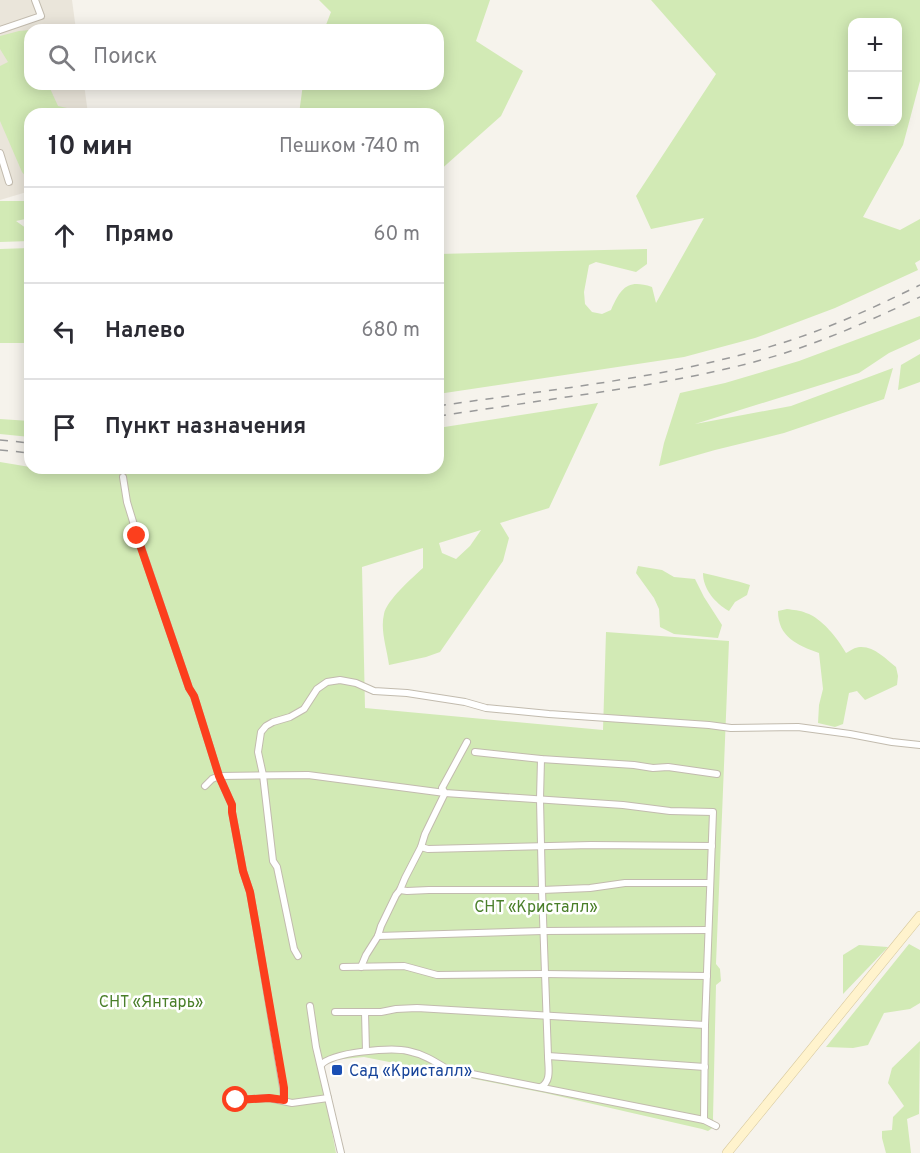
<!DOCTYPE html>
<html lang="ru">
<head>
<meta charset="utf-8">
<style>
  :root { --surface:#fff; --page:#f2f2f3; --text:#2b2b33; --muted:#7c7c81; --line:#e1e1e2 }
  body { margin:0; font-family:Overpass,sans-serif; background:var(--page); color:var(--text) }
  .controls { position:absolute; right:18px; top:18px; display:grid; overflow:hidden; border-radius:12px; box-shadow:0 3px 15px #0003 }
  .controls button { width:54px; height:54px; display:grid; place-items:center; padding:0; border:0; border-bottom:2px solid var(--line); background:var(--surface); color:var(--text); font:30px sans-serif }
  .stop { position:absolute; width:18px; height:18px; margin:-14px; border:4px solid #fc3f1d; border-radius:50%; background:#fff }
  .stop.end { background:#fc3f1d; border-color:#fff; box-shadow:0 2px 6px #0008 }
  .list { margin:0; padding:0; list-style:none }
  h2 { display:flex; justify-content:space-between; align-items:center; height:78px; margin:0; padding:0 24px; font-size:26px }
  h2 small { font-size:20px; font-weight:400; color:var(--muted) }
  .list li { display:grid; grid-template-columns:39px 1fr auto; gap:18px; align-items:center; box-sizing:border-box; height:96px; padding:0 24px; border-top:2px solid var(--line) }
  .list b { display:block; font-size:22px; white-space:nowrap }
  .list em { font-size:20px; font-style:normal; color:var(--muted) }
  .icon { flex:none; width:33px; height:33px; fill:none; stroke:currentColor; stroke-width:2; stroke-linecap:round; stroke-linejoin:round }
  .map { position:relative; flex:none; width:920px; height:1153px; overflow:hidden }
  .search { position:absolute; background:var(--surface); box-shadow:0 3px 15px #0003; left:24px; top:24px; width:420px; height:66px; display:flex; align-items:center; gap:15px; box-sizing:border-box; padding:0 21px; border-radius:18px; color:var(--muted); font-size:22px }
  .panel { position:absolute; background:var(--surface); box-shadow:0 3px 15px #0003; left:24px; top:108px; width:420px; height:366px; border-radius:18px }
  .map>svg:first-child { display:block }
</style>
</head>
<body>
<div class="map">
<svg width="920" height="1153" viewBox="0 0 920 1153">
  <rect width="100%" height="100%" fill="#f6f3ec"/>
  <!-- residential -->
  <polygon fill="#eae5da" points="0,0 72,0 76,30 30,30 30,84 84,84 88,114 30,114 30,191 0,200"/>
  <!-- green -->
  <g fill="#d2eab5" fill-rule="evenodd">
    <polygon points="319,0 490,0 476,41 523,71 501,116 438,172 438,114 299,114 303,84 438,84 438,30 324,30 331,12"/>
    <path d="M651 0H920V81L903 145 863 217 900 230 920 219V260L915 263 918 270 835 308 755 338 684 357 438 394V254L647 249V264L636 272 596 262 589 265 584 292 585 304 592 312 602 314 611 310C621 288 627 279 652 287L656 303 704 218 651 229 636 196 716 74ZM852 22H898V122H852Z"/>
    <polygon points="30,30 30,84 48,84 58,106 67,108 72,114 30,114 29,180 22,172 0,121 0,66 8,62 0,49 0,36 19,31"/>
    <polygon points="0,201 30,201 30,218 16,221 30,231 30,241 0,242"/>
    <polygon points="30,248 30,343 0,343 0,249"/>
    <polygon points="920,316 920,339 889,353 859,373 695,424 791,406 893,368 884,399 784,433 715,450 659,466 664,443 680,393 725,383 799,361"/>
    <polygon points="920,354 920,382 898,390 901,365"/>
    <path d="M598 403 549 508 500 523 509 538 503 561 440 652 426 657 389 665C387 649 380 630 384 614 386 601 413 577 423 568V548L362 567 365 708 603 730 606 632 729 641 716 964 720 969 721 981 716 985 713 1118 714 1127 708 1131 702 1129 545 1093 364 1057 332 1060 318 1057 336 1153H0V462L30 467V468H438V428ZM481 530 470 546 456 559 442 553 439 543Z"/>
    <polygon points="0,419 30,421 30,437 0,434"/>
    <polygon points="638,566 662,570 674,577 695,579 704,597 722,625 718,638 674,634 660,627 659,609 654,598 636,573"/>
    <path d="M703 573C719 577 735 580 750 585L747 595 735 602 729 611C715 603 703 589 703 573Z"/>
    <path d="M787 609C793 610 800 610 806 613 822 618 838 639 846 653 850 651 855 647 860 647 874 646 886 659 896 667L898 676 897 685 865 700 857 691 849 693 843 724 835 727 818 723 819 705 823 689 819 653C797 645 778 637 778 611Z"/>
    <polygon points="909,944 920,950 920,1003 910,1009 884,1013 868,1045 853,1048 826,1047"/>
    <polygon points="859,945 888,947 843,994 843,955"/>
    <polygon points="920,1041 919,1114 907,1119 911,1153 886,1153 882,1138 882,1131 892,1130 893,1117 904,1106 888,1083 892,1068"/>
  </g>
  <g fill="none" stroke-linecap="round" stroke-linejoin="round">
    <defs>
      <g id="minor">
        <polyline points="0,30 41,16 35,0"/>
        <polyline points="0,153 9,182"/>
        <polyline points="123,477 127,502 138,538 189,688 194,696 219,776 232,805 232,812 243,871 250,892 256,926 283,1088 284,1100"/>
        <polyline points="475,752 541,759 634,765 653,768 668,767 717,774"/>
        <path d="M541 759 540 799 542 890 548 1056C548 1067 552 1081 541 1087"/>
        <polyline points="205,786 212,779 219,776 308,775 445,793 623,805 670,811 713,812 705,1025 704,1120"/>
        <polyline points="421,847 428,849 591,845 712,846"/>
        <polyline points="400,890 407,891 429,890 542,890 590,888 625,883 710,883"/>
        <polyline points="378,936 543,931 708,930"/>
        <polyline points="298,956 294,949 277,867 273,861 263,775 258,752 261,732 266,726 273,722 290,717 304,709 317,689 327,682 340,680 356,683 374,691 407,693 465,702 486,708 549,714 709,725 731,728 798,727 850,734 892,742 920,745"/>
        <polyline points="343,967 404,966 437,975 544,974 707,976"/>
        <polyline points="361,967 366,955 378,936 381,926 396,895 400,890 405,878 421,847 425,834 445,793 442,788 467,742"/>
        <polyline points="310,1006 316,1047 341,1153"/>
        <polyline points="335,1012 381,1012 396,1009 417,1008 705,1025"/>
        <polyline points="365,1012 366,1051"/>
        <polyline points="548,1056 705,1067"/>
        <path d="M321 1065C332 1052 392 1047 408 1051 423 1054 434 1061 447 1069L704 1120 716 1126"/>
        <polyline points="236,1100 269,1098 292,1103 328,1098"/>
      </g>
      <polyline id="secondary" points="727,1153 920,916"/>
    </defs>
    <!-- minor casing -->
    <use href="#minor" stroke="#c2bbae" stroke-width="8"/>
    <!-- secondary casing -->
    <use href="#secondary" stroke="#d6c79b" stroke-width="10"/>
    <!-- minor -->
    <use href="#minor" stroke="#fff" stroke-width="6"/>
    <!-- secondary -->
    <use href="#secondary" stroke="#fff3cd" stroke-width="9"/>
    <!-- rail -->
    <g stroke="#9a9a9a" stroke-width="1.5" stroke-dasharray="8 8" stroke-linecap="butt">
      <path d="M438 406C553 389 671 378 782 343 830 328 875 307 920 285"/>
      <path d="M438 416C488 409 538 401 588 394 654 384 721 373 785 353 831 338 876 318 920 297"/>
      <polyline points="0,440 30,443"/>
      <polyline points="0,450 30,453"/>
    </g>
  </g>
  <g fill="none" stroke-linecap="round" stroke-linejoin="round">
    <!-- route -->
    <polyline stroke="#fc3f1d" stroke-width="8" points="137,536 189,688 194,696 219,776 232,805 232,812 243,871 250,892 256,926 284,1088 284,1100 269,1098 236,1100"/>
  </g>
  <!-- markers -->
  <rect fill="#1a4fb4" stroke="#fff" stroke-width="2" x="331" y="1064" width="12" height="12" rx="3"/>
  <g text-anchor="middle" stroke-width="5" stroke-linejoin="round" paint-order="stroke">
    <!-- park labels -->
    <g font-size="16" fill="#4a7f2a" stroke="#fff">
      <text x="536" y="912">СНТ «Кристалл»</text>
      <text x="151" y="1007">СНТ «Янтарь»</text>
    </g>
    <!-- transit labels -->
    <g font-size="16" fill="#164399" stroke="#fff" text-anchor="start">
      <text x="349" y="1076">Сад «Кристалл»</text>
    </g>
  </g>
</svg>
<div class="controls">
<button>+</button>
<button>−</button>
</div>
<div class="stop" style="left:236px;top:1100px"></div>
<div class="stop end" style="left:137px;top:536px"></div>
<div class="search"><svg class="icon" aria-label="search" viewBox="0 0 24 24"><circle cx="10" cy="10" r="6"/><path d="M15 15l6 6"/></svg>Поиск</div>
<section class="panel">
<h2>10 мин<small>Пешком · 740 m</small></h2>
<ul class="list">
<li><svg class="icon" aria-label="ahead" viewBox="0 0 24 24"><path d="M12 20V5M6 11l6-6 6 6"/></svg><div><b>Прямо</b></div><em>60 m</em></li>
<li><svg class="icon" aria-label="left" viewBox="0 0 24 24"><path d="M17 20v-9H6M10 6l-5 5 5 5"/></svg><div><b>Налево</b></div><em>680 m</em></li>
<li><svg class="icon" aria-label="arrive" viewBox="0 0 24 24"><path d="M6 21V4h12l-3 4 3 4H6"/></svg><div><b>Пункт назначения</b></div></li>
</ul>
</section>
</div>
</body>
</html>
